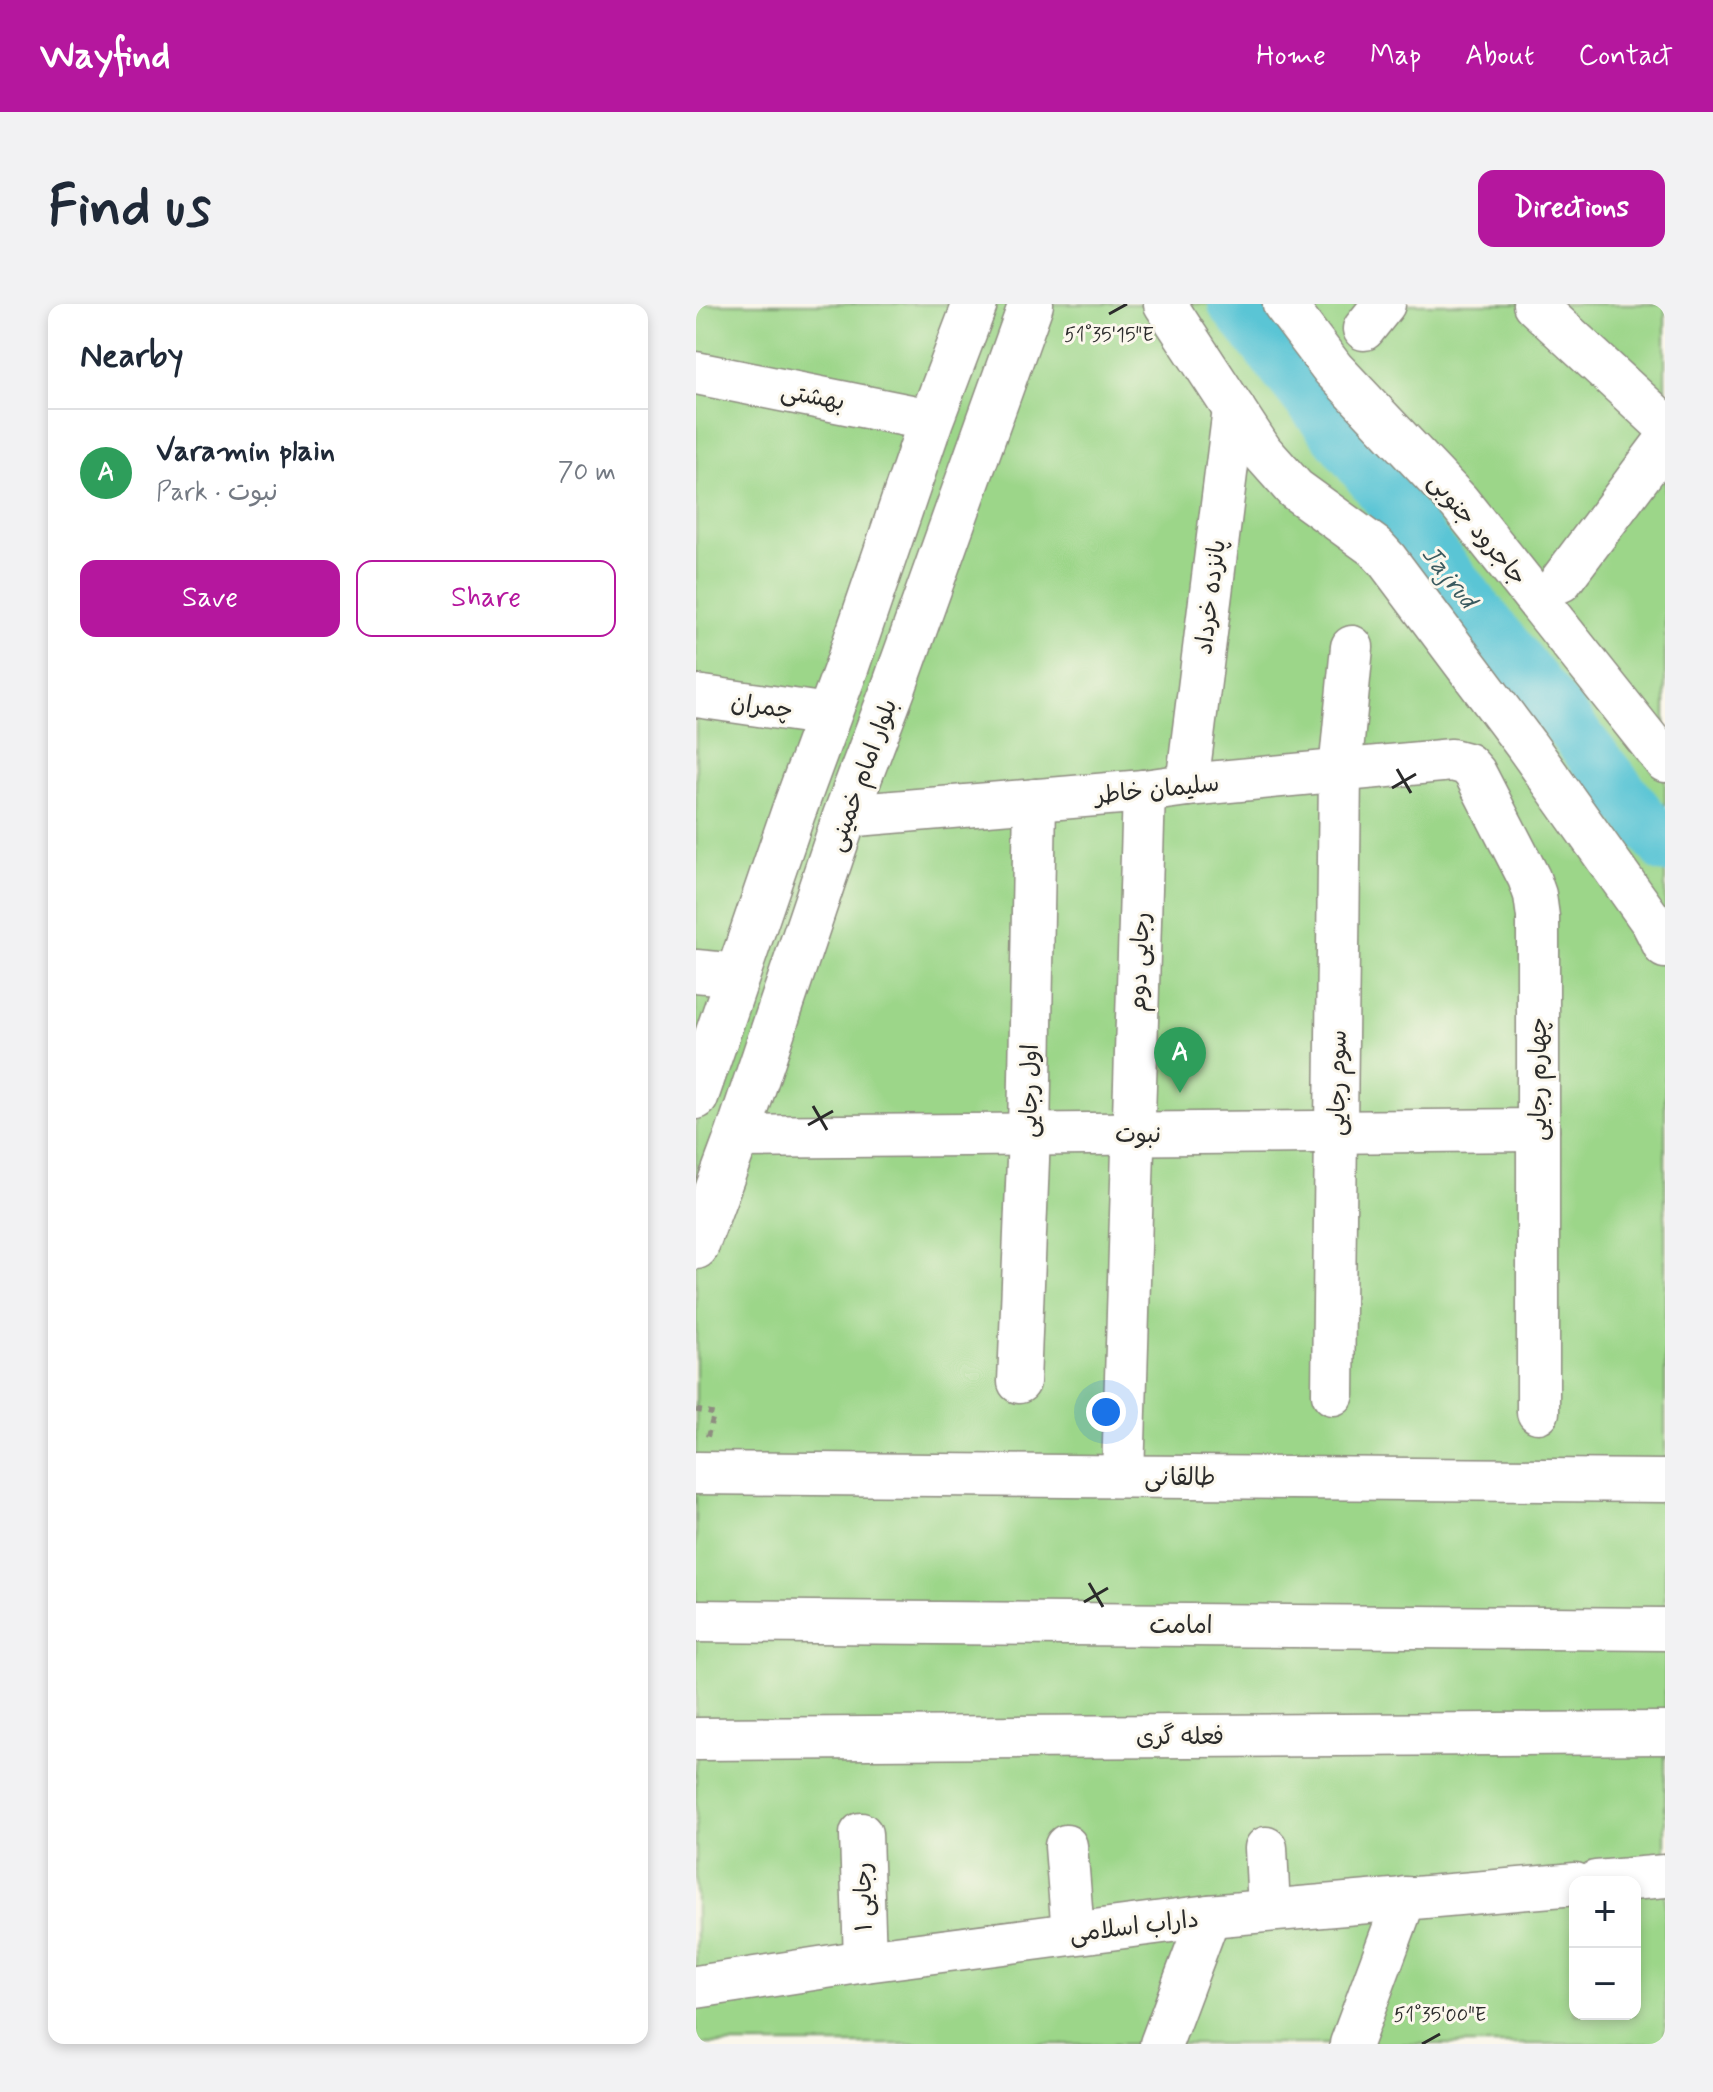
<!DOCTYPE html>
<html lang="en">
<head>
<meta charset="utf-8">
<style>
  :root { --surface:#fff; --page:#f2f2f3; --text:#1f2937; --muted:#747a83; --line:#e0e1e3; --accent:#b5179e }
  body { margin:0; font-family:Mynerve,"Playpen Sans Arabic",sans-serif; background:var(--page); color:var(--text) }
  .controls { position:absolute; right:24px; bottom:24px; display:grid; overflow:hidden; border-radius:16px; box-shadow:0 4px 12px #0003 }
  .controls button { width:72px; height:72px; display:grid; place-items:center; padding:0; border:0; border-bottom:2px solid var(--line); background:var(--surface); color:var(--text); font:40px sans-serif }
  .you { position:absolute; left:410px; top:1108px; width:28px; height:28px; margin:-20px; border:6px solid #fff; border-radius:50%; background:#1a73e8; box-shadow:0 0 0 12px #1a73e833 }
  .badge { display:grid; place-items:center; width:52px; height:52px; border-radius:50%; background:var(--accent); color:#fff; font-size:26px; font-weight:700 }
  .pin { position:absolute; translate:-50% -66px; filter:drop-shadow(0 2px 4px #0008) }
  .pin::after { content:''; position:absolute; top:42px; width:28px; height:24px; background:inherit; clip-path:polygon(0 0,100% 0,50% 100%) }
  .list { margin:0; padding:0; list-style:none }
  h2 { display:flex; justify-content:space-between; align-items:center; height:104px; margin:0; padding:0 32px; font-size:34px }
  h2 small { font-size:26px; font-weight:400; color:var(--muted) }
  .list li { display:grid; grid-template-columns:52px 1fr auto; gap:24px; align-items:center; box-sizing:border-box; height:128px; padding:0 32px; border-top:2px solid var(--line) }
  .list b { display:block; font-size:30px; white-space:nowrap }
  .list p { margin:0; font-size:26px; white-space:nowrap; color:var(--muted) }
  .list em { font-size:26px; font-style:normal; color:var(--muted) }
  .actions { display:flex; gap:16px; padding:24px 32px }
  .actions a { flex:1; padding:18px 0; border:2px solid var(--accent); border-radius:16px; text-align:center; font-size:28px; color:var(--accent) }
  .actions .main { background:var(--accent); color:#fff }
  .map { position:relative; flex:none; width:969px; height:1740px; overflow:hidden; border-radius:16px }
  header { display:flex; align-items:center; gap:48px; box-sizing:border-box; height:112px; padding:0 40px; background:var(--accent); color:#fff }
  header strong { font-size:38px }
  nav { display:flex; gap:44px; margin-inline-start:auto; font-size:28px }
  .intro { display:flex; align-items:center; justify-content:space-between; box-sizing:border-box; height:192px; padding:0 48px }
  h1 { margin:0; font-size:56px }
  .button { padding:20px 36px; border-radius:16px; background:var(--accent); color:#fff; font-size:28px; font-weight:700 }
  main { display:flex; gap:48px; padding:0 48px }
  aside { flex:1; background:var(--surface); border-radius:16px; box-shadow:0 4px 12px #0003 }
  .map>svg:first-child { display:block }
</style>
</head>
<body>
<header>
<strong>Wayfind</strong>
<nav><a>Home</a><a>Map</a><a>About</a><a>Contact</a></nav>
</header>
<div class="intro"><h1>Find us</h1><a class="button">Directions</a></div>
<main>
<aside>
<h2>Nearby<small></small></h2>
<ul class="list">
<li><span class="badge" style="background:#2e9e5b">A</span><div><b>Varamin plain</b><p>Park · نبوت</p></div><em>70 m</em></li>
</ul>
<div class="actions"><a class="main">Save</a><a>Share</a></div>
</aside>
<div class="map">
<svg width="969" height="1740" viewBox="0 0 969 1740">
  <rect width="100%" height="100%" fill="#fbf7ec"/>
  <filter id="ink" filterUnits="userSpaceOnUse"><feTurbulence type="fractalNoise" baseFrequency=".0125" numOctaves="2"/><feDisplacementMap in="SourceGraphic" scale="16" xChannelSelector="R" yChannelSelector="G"/><feConvolveMatrix kernelMatrix="1 2 1 2 8 2 1 2 1" color-interpolation-filters="sRGB"/></filter>
  <filter id="wash" filterUnits="userSpaceOnUse"><feTurbulence type="fractalNoise" baseFrequency=".006" numOctaves="4" result="noise"/><feDisplacementMap in="SourceGraphic" scale="32" xChannelSelector="R" yChannelSelector="G"/><feGaussianBlur stdDeviation="1.8" result="paint"/><feColorMatrix in="noise" values="0 0 0 0 0 0 0 0 0 0 0 0 0 0 0 0 0 1.4 0 .05"/><feComposite in="paint" operator="in"/></filter>
  <g filter="url(#wash)">
    <rect width="100%" height="100%" fill="#f1ecd5"/>
    <!-- green -->
    <path fill="#9cd689" stroke="#64805a" stroke-width="2" fill-rule="evenodd" d="M0 0H969V1740H0ZM879 1578H939V1710H879Z"/>
    <g fill="none" stroke-linecap="round" stroke-linejoin="round">
      <!-- river -->
      <polyline stroke="#5ac5d5" stroke-width="52" points="538,0 969,543"/>
    </g>
  </g>
  <g filter="url(#ink)">
    <g fill="none" stroke-linecap="round" stroke-linejoin="round">
      <defs>
        <g id="minor">
          <polyline points="469,0 566,148 599,185 679,243 691,256 830,441 956,618 969,643"/>
          <polyline points="588,0 637,65 763,198 969,457"/>
          <polyline points="838,0 969,121"/>
          <polyline points="668,25 688,0"/>
          <polyline points="0,69 235,116"/>
          <polyline points="865,277 969,138"/>
          <polyline points="0,392 132,411"/>
          <polyline points="491,481 538,105"/>
          <polyline points="149,512 448,487 491,481 756,456 771,460 779,469 833,574 839,591 842,613 842,1108"/>
          <polyline points="0,667 42,671"/>
          <polyline points="41,833 842,826"/>
          <polyline points="323,1078 333,831 339,496"/>
          <polyline points="637,1090 644,468 656,343"/>
          <polyline points="0,1169 969,1177"/>
          <polyline points="427,1172 448,487"/>
          <polyline points="0,1317 969,1325"/>
          <polyline points="0,1435 969,1429"/>
          <polyline points="165,1530 169,1657"/>
          <polyline points="370,1542 377,1629"/>
          <polyline points="570,1544 573,1606"/>
          <polyline points="900,1578 969,1572"/>
          <polyline points="0,1683 169,1657 513,1612 879,1580"/>
          <polyline points="465,1740 513,1612"/>
          <polyline points="655,1740 709,1594"/>
        </g>
        <g id="major">
          <polyline points="0,793 97,509 151,362 235,116 279,0"/>
          <polyline points="0,943 41,833 149,512 198,383 335,0"/>
        </g>
      </defs>
      <!-- minor casing -->
      <use href="#minor" stroke="#8e8c80" stroke-width="45"/>
      <!-- major casing -->
      <use href="#major" stroke="#8e8c80" stroke-width="47"/>
      <!-- path -->
      <polyline stroke="#8e8c80" stroke-width="5" stroke-dasharray="6 6" stroke-linecap="butt" points="0,1106 18,1110 11,1134"/>
      <!-- minor -->
      <use href="#minor" stroke="#fff" stroke-width="42"/>
      <!-- major -->
      <use href="#major" stroke="#fff" stroke-width="44"/>
    </g>
  </g>
  <!-- ticks -->
  <path fill="none" stroke="#2b2b2b" stroke-width="3" d="M413 10 431 0M701 465 715 489M696 484 720 470M117 802 131 826M112 821 137 807M393 1279 407 1303M388 1298 412 1284M726 1740 744 1730"/>
  <g text-anchor="middle" stroke-width="6" stroke-linejoin="round" paint-order="stroke">
    <!-- street labels -->
    <g font-size="24" fill="#2b2b2b" stroke="#fbf7ec">
      <text transform="translate(117 92) rotate(11)" y="8">بهشتی</text>
      <text transform="translate(782 225) rotate(50)" y="8">جاجرود جنوبی</text>
      <text transform="translate(514 293) rotate(-83)" y="8">پانزده خرداد</text>
      <text transform="translate(66 402) rotate(8)" y="8">چمران</text>
      <text transform="translate(166 471) rotate(-70)" y="8">بلوار امام خمینی</text>
      <text transform="translate(461 485) rotate(-6)" y="8">سلیمان خاطر</text>
      <text transform="translate(443 658) rotate(-88)" y="8">رجایی دوم</text>
      <text transform="translate(842 775) rotate(-90)" y="8">چهارم رجایی</text>
      <text transform="translate(641 779) rotate(-89)" y="8">سوم رجایی</text>
      <text transform="translate(333 787) rotate(-89)" y="8">اول رجایی</text>
      <text x="442" y="838">نبوت</text>
      <text x="484" y="1181">طالقانی</text>
      <text x="485" y="1329">امامت</text>
      <text x="484" y="1440">فعله گری</text>
      <text transform="translate(167 1593) rotate(-91)" y="8">رجایی ۱</text>
      <text transform="translate(438 1622) rotate(-7)" y="8">داراب اسلامی</text>
    </g>
    <!-- water labels -->
    <g font-size="26" font-style="italic" fill="#39595e" stroke="#fbf7ec">
      <text transform="translate(754 272) rotate(52)" y="9">Jajrud</text>
    </g>
  </g>
  <g font-size="20" text-anchor="middle" fill="#2b2b2b" stroke="#fbf7ec" stroke-width="6" stroke-linejoin="round" paint-order="stroke">
    <text x="413" y="37">51°35'15"E</text>
    <text x="744" y="1717">51°35'00"E</text>
  </g>
</svg>
<div class="controls">
<button>+</button>
<button>−</button>
</div>
<div class="you"></div>
<div class="pin badge" style="left:484px;top:789px;background:#2e9e5b">A</div>
</div>
</main>
</body>
</html>
